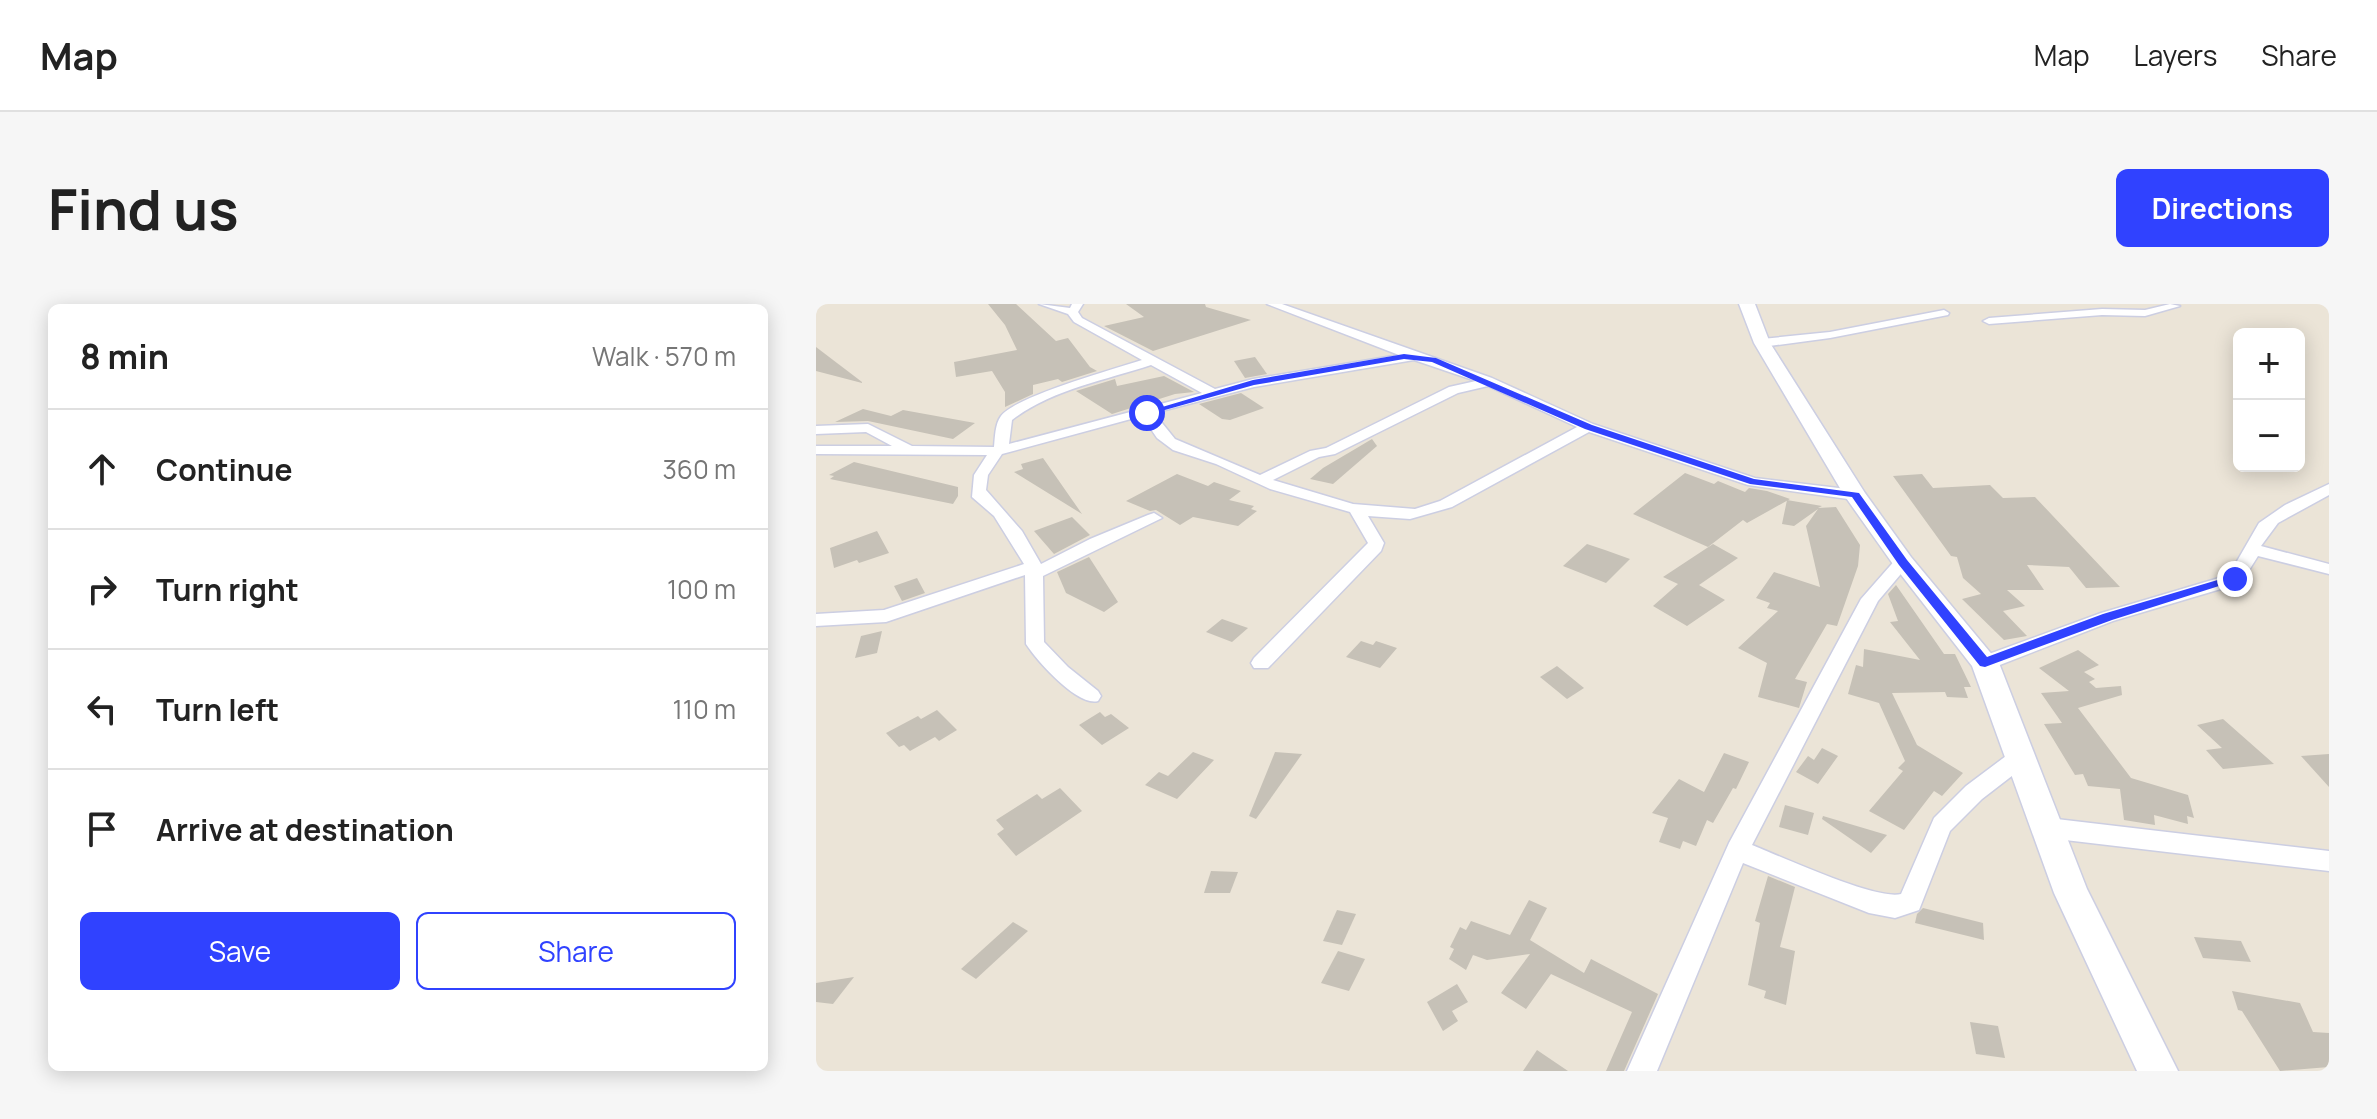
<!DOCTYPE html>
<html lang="en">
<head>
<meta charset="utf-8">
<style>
  :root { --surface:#fff; --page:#f6f6f6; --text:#222; --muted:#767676; --line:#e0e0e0; --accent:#3042ff }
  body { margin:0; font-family:Manrope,sans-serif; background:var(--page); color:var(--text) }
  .controls { position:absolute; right:24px; top:24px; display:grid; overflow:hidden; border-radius:12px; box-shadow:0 4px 20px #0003 }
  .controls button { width:72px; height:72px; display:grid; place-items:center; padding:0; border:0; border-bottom:2px solid var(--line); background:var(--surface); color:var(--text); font:40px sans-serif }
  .stop { position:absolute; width:24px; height:24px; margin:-18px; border:6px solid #3042ff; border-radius:50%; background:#fff }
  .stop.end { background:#3042ff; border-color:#fff; box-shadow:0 2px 8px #0008 }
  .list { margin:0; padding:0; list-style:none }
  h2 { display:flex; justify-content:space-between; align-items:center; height:104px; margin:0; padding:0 32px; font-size:34px }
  h2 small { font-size:26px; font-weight:400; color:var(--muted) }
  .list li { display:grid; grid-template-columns:52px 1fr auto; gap:24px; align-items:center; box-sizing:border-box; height:120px; padding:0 32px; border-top:2px solid var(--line) }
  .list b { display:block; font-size:30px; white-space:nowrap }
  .list em { font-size:26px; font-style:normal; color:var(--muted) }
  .actions { display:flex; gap:16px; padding:24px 32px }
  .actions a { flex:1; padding:18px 0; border:2px solid var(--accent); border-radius:12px; text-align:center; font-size:28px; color:var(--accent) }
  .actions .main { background:var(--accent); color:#fff }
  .icon { flex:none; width:44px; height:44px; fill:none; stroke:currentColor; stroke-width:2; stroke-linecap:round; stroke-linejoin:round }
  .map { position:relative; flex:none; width:1513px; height:767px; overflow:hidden; border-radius:12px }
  header { display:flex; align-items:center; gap:48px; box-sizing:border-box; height:112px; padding:0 40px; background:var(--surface); border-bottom:2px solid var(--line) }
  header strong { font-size:38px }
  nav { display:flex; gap:44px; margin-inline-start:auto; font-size:28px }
  .intro { display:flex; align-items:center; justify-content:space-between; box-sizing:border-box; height:192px; padding:0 48px }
  h1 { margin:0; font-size:56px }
  .button { padding:20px 36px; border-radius:12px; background:var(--accent); color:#fff; font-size:28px; font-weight:700 }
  main { display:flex; gap:48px; padding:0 48px }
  aside { flex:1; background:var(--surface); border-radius:12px; box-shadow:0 4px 20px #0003 }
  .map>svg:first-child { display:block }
</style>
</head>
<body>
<header>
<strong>Map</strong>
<nav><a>Map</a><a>Layers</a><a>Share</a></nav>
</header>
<div class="intro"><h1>Find us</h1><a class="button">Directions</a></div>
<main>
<aside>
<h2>8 min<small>Walk · 570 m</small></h2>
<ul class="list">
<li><svg class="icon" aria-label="ahead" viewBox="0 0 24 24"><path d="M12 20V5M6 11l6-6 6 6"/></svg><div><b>Continue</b></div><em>360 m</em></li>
<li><svg class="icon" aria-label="right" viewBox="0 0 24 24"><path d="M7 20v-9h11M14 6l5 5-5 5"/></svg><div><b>Turn right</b></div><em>100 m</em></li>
<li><svg class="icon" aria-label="left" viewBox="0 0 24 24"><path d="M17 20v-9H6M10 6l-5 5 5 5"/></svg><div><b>Turn left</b></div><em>110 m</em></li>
<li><svg class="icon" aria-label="arrive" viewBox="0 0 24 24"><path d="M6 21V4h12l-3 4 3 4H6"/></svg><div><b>Arrive at destination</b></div></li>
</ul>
<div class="actions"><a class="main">Save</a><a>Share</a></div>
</aside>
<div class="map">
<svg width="1513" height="767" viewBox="0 0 1513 767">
  <rect width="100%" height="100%" fill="#ebe4d7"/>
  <!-- building -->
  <g fill="#c6c1b7">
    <polygon points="172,0 200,0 240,37 252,34 274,63 281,67 246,78 242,75 217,81 217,90 189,103 189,88 176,67 140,73 138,58 201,46 189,21"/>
    <polygon points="310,0 389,0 390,3 435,16 337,47 288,22 328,13"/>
    <polygon points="0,43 46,78 46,79 0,67"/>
    <polygon points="439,53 451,70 429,74 418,57"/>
    <polygon points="348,72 378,88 359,90 296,110 260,87 299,75 301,82"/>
    <polygon points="425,89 448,104 414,116 406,115 383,100"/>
    <polygon points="47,105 75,112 87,106 159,119 137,135 52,117 19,118"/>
    <polygon points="556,135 561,142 517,180 494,175 507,164"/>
    <polygon points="227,154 266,210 198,168 207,165 205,160"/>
    <polygon points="38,158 142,183 142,192 137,200 14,175 18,172 13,171"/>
    <polygon points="869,169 898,180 902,177 929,188 933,184 951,187 974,195 931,219 927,216 892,243 817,210"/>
    <polygon points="361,170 392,182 398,178 425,187 413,196 438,202 435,205 441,207 422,222 377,213 364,221 340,206 334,207 310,197"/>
    <polygon points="1106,170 1117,184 1174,181 1187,194 1219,193 1304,283 1270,284 1253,263 1211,261 1228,286 1191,286 1209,302 1187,307 1211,332 1188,336 1146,295 1165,290 1147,274 1141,253 1135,252 1077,172"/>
    <polygon points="971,196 1006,202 1002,204 1020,203 1044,241 1042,262 1021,322 1011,320 979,375 991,378 983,404 942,393 951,359 922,344 962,307 951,304 954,299 940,294 958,268 1004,283 990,222 1002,205 978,222 966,220"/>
    <polygon points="256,213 274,231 238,250 218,227"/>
    <polygon points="61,227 73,249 43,259 41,256 18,264 14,244"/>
    <polygon points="771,240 789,246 814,255 790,279 747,262"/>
    <polygon points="897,240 922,254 883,281 909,296 871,322 837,302 862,280 847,273"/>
    <polygon points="273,253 302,298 288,308 250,289 241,268"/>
    <polygon points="101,274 109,289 86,297 78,282"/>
    <polygon points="1080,281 1128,350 1139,350 1155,383 1148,383 1152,394 1131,393 1129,388 1076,389 1101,441 1147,469 1126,492 1118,487 1088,526 1053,507 1087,467 1082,464 1089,457 1063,399 1032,390 1040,361 1047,363 1048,345 1104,356 1074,318 1082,317 1072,290"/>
    <polygon points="406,315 432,324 416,338 390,328"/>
    <polygon points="66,327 61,349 39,354 45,332"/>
    <polygon points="545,337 557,341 560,337 581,344 564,364 530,353"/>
    <polygon points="1262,346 1283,361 1268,368 1279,375 1273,378 1280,384 1305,382 1306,391 1262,404 1315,474 1372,491 1378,514 1371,512 1372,520 1338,511 1339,521 1308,516 1304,485 1272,482 1267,470 1259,471 1228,420 1246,419 1225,389 1253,387 1223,364"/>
    <polygon points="741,362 768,384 751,395 724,373"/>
    <polygon points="121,406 141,426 123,437 119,433 94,447 88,441 83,443 70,429 102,412 105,415"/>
    <polygon points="284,408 289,413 295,410 313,424 286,441 263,421"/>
    <polygon points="1407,415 1458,460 1407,465 1390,446 1406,444 1381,421"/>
    <polygon points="1006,444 1022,452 1002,480 980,468 992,452 998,456"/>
    <polygon points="377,448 398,456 361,495 329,481 343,468 352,472"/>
    <polygon points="459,448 486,450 440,515 433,512"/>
    <polygon points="908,449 933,458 920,485 917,484 897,519 891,516 880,542 867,537 864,545 843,538 852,514 836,509 863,475 888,488"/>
    <polygon points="1513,450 1513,483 1485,452"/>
    <polygon points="244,484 266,507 200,552 181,530 188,525 180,516 221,490 226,495"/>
    <polygon points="969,501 998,509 992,531 963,523"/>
    <polygon points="1007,512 1071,531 1055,549 1006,515"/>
    <polygon points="395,567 422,568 414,589 388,589"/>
    <polygon points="952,572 979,583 964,643 979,647 970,701 948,694 950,687 932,681 944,619 939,617"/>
    <polygon points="713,596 731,604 714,636 768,669 775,655 842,690 808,767 790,767 816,708 735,670 710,705 685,689 714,650 671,656 657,651 650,666 633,655 638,645 634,643 644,623 650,626 655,617 694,631"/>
    <polygon points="1107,604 1167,619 1168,636 1099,619 1101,610"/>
    <polygon points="521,606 540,610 526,641 507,637"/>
    <polygon points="197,618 212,627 160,675 145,665"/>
    <polygon points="1378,633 1425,637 1435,658 1387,654"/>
    <polygon points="522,647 549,655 533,687 505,679"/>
    <polygon points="38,673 17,700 0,698 0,679"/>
    <polygon points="641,680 652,698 636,707 642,717 627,727 611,698"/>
    <polygon points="1416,687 1484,699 1497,728 1513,729 1513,763 1464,767 1426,707 1422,706"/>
    <polygon points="1154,718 1182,722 1189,754 1160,750"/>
    <polygon points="721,746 752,767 707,767"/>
  </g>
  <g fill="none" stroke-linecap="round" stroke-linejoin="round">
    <defs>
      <g id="street">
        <path d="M223 0 254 4 256 0H267L262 8 266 14 399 85 437 75 583 51 451 0H466L676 74 777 120 939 174 1039 186 1047 191 1039 196 932 181 773 128 636 203 594 215 552 212 568 239 565 247 452 364H438L435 359 438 354 552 239 534 208 454 185 400 160 357 146 341 134 326 112 186 150 172 171 170 186 206 227 225 260 274 235 332 211 338 209 346 214 227 272 228 338 252 363 282 387 285 392 282 397C262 403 221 357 210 340L209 271 70 318 0 322V310L68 306 208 260 178 212 156 193 158 171 171 151 0 150V142H76L50 128 0 130V122L52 120 96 142 178 143C179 133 179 120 185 112 200 92 299 65 326 56L258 18 252 10ZM598 56 660 77 633 83 510 144 494 147 444 171 359 135 338 109 438 83ZM335 61 386 89 193 140 196 116C234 86 290 76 335 61ZM672 82 761 123 624 197 599 205 537 200 457 176 503 153 519 150 642 89Z"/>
        <polygon points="1354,0 1364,2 1329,12 1286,11 1173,20 1167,17 1173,14 1286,5 1329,6"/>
        <polygon points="1128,6 1133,9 1132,11 1014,34 946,43 940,39 946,35 1014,28"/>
        <polygon points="1513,180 1513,191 1462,219 1445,242 1513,260 1513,270 1442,252 1425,279 1297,317 1176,364 1162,364 1159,359 1162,354 1285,309 1413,271 1443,219 1469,201"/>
        <path d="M1087 253 1095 258 1062 297 936 541C964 552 1061 597 1085 590L1118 514 1150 482 1198 446 1206 444 1214 446 1217 452 1214 458 1166 495 1134 527 1103 606 1079 614 1053 609 927 559 841 767H811L913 539 1045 295 1081 254Z"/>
        <polygon points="1232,514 1513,547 1513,567 1232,534 1224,531 1220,524 1224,517"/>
      </g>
      <polygon id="secondary" points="923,0 939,0 954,39 1049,189 1095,253 1183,359 1271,585 1362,767 1321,767 1238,589 1156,362 1079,263 1028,191 938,39"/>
    </defs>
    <!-- street casing -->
    <use href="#street" stroke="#cccee2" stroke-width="3"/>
    <!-- secondary casing -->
    <use href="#secondary" stroke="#cccee2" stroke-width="3"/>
    <!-- street -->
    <use href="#street" fill="#fff" fill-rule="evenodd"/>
    <!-- secondary -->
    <use href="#secondary" fill="#fff" fill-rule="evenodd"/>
  </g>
  <!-- route -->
  <polygon fill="#3042ff" points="588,50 620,54 776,121 938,175 1043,189 1091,256 1171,353 1287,310 1415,272 1425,275 1296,316 1169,363 1164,362 1083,261 1036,193 934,180 769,125 616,58 588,55 438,81 331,111 326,109 437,76"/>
</svg>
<div class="controls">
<button>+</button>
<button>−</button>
</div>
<div class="stop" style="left:331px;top:109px"></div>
<div class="stop end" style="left:1419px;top:275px"></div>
</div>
</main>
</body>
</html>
